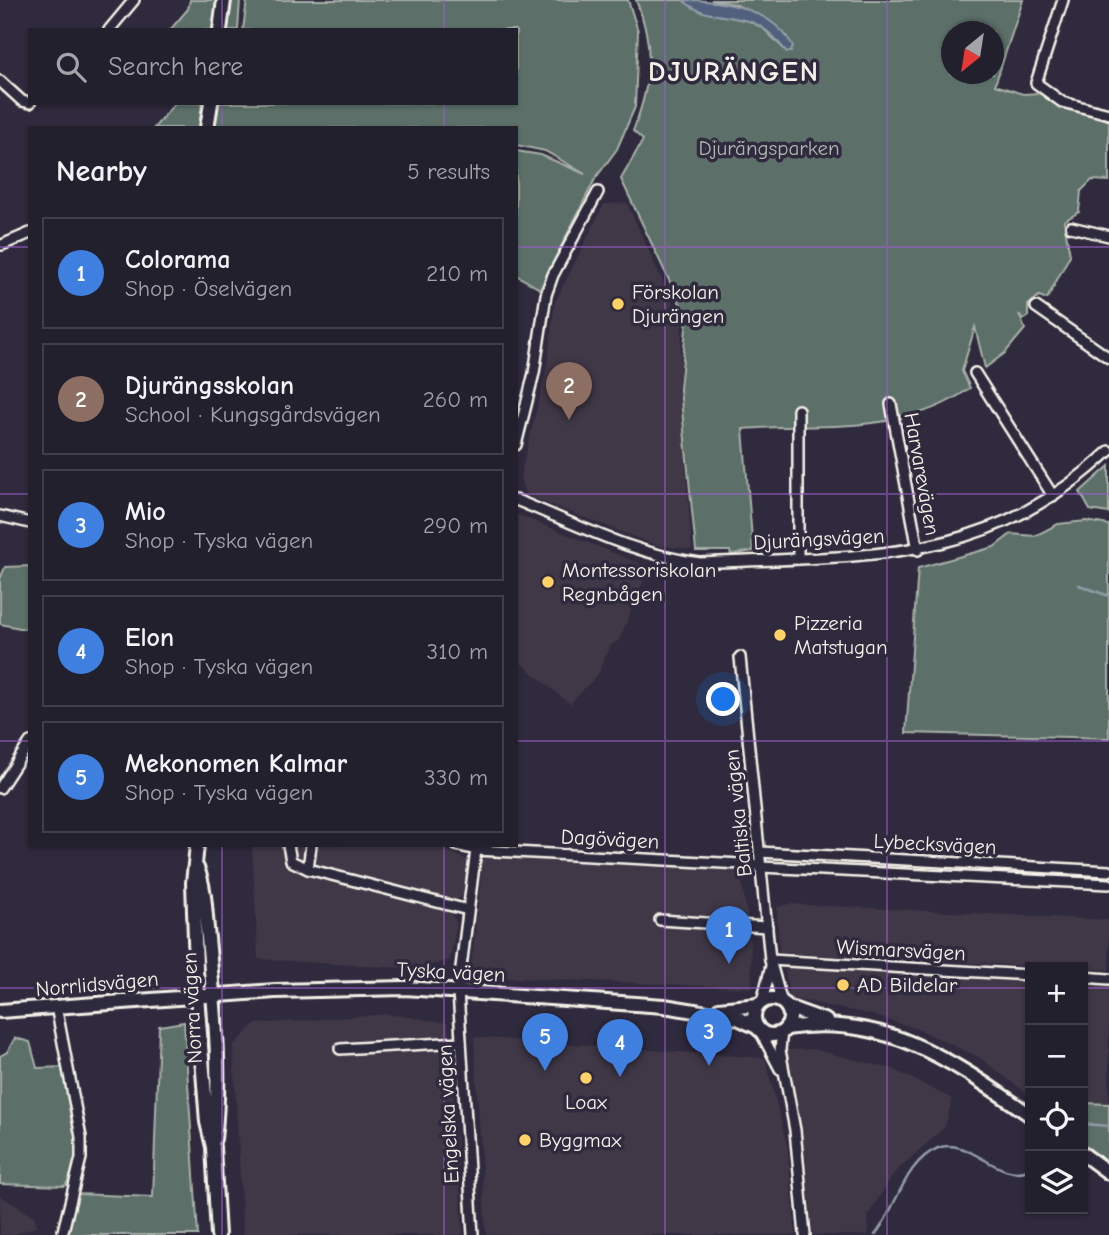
<!DOCTYPE html>
<html lang="en">
<head>
<meta charset="utf-8">
<style>
  :root { --surface:#23202e; --page:#2f2d3a; --text:#f1f3f6; --muted:#a3a3aa; --line:#403e4a; --accent:#ffd166 }
  body { margin:0; font-family:"Comic Neue",sans-serif; background:var(--page); color:var(--text) }
  .controls { position:absolute; right:21px; bottom:21px; display:grid; overflow:hidden; border-radius:0px; box-shadow:0 2px 5px #0004 }
  .controls button { width:63px; height:63px; display:grid; place-items:center; padding:0; border:0; border-bottom:2px solid var(--line); background:var(--surface); color:var(--text); font:35px sans-serif }
  .compass { position:absolute; left:941px; top:21px; width:63px; height:63px; border-radius:50%; background:var(--surface); box-shadow:0 2px 5px #0004; rotate:210deg }
  .you { position:absolute; left:724px; top:700px; width:24px; height:24px; margin:-18px; border:5px solid #fff; border-radius:50%; background:#1a73e8; box-shadow:0 0 0 10px #1a73e833 }
  .badge { display:grid; place-items:center; width:46px; height:46px; border-radius:50%; background:var(--accent); color:#fff; font-size:23px; font-weight:700 }
  .pin { position:absolute; translate:-50% -58px; filter:drop-shadow(0 2px 4px #0008) }
  .pin::after { content:''; position:absolute; top:37px; width:24px; height:21px; background:inherit; clip-path:polygon(0 0,100% 0,50% 100%) }
  .list { margin:0; padding:0; list-style:none }
  h2 { display:flex; justify-content:space-between; align-items:center; height:91px; margin:0; padding:0 28px; font-size:30px }
  h2 small { font-size:23px; font-weight:400; color:var(--muted) }
  .list li { display:grid; grid-template-columns:46px 1fr auto; gap:21px; align-items:center; box-sizing:border-box; height:112px; margin:0 14px 14px; padding:0 14px; border:2px solid var(--line); border-radius:0px }
  .list b { display:block; font-size:26px; white-space:nowrap }
  .list p { margin:0; font-size:23px; white-space:nowrap; color:var(--muted) }
  .list em { font-size:23px; font-style:normal; color:var(--muted) }
  .icon { flex:none; width:38px; height:38px; fill:none; stroke:currentColor; stroke-width:2; stroke-linecap:round; stroke-linejoin:round }
  .map { position:relative; flex:none; width:1109px; height:1235px; overflow:hidden }
  .search { position:absolute; background:var(--surface); box-shadow:0 2px 5px #0004; left:28px; top:28px; width:490px; height:77px; display:flex; align-items:center; gap:18px; box-sizing:border-box; padding:0 24px; border-radius:0px; color:var(--muted); font-size:26px }
  .panel { position:absolute; background:var(--surface); box-shadow:0 2px 5px #0004; left:28px; top:126px; width:490px; height:721px; border-radius:0px }
  .map>svg:first-child { display:block }
</style>
</head>
<body>
<div class="map">
<svg width="1109" height="1235" viewBox="0 0 1109 1235">
  <rect width="100%" height="100%" fill="#2f2a3d"/>
  <filter id="ink" filterUnits="userSpaceOnUse"><feTurbulence type="fractalNoise" baseFrequency=".0143" numOctaves="2"/><feDisplacementMap in="SourceGraphic" scale="14" xChannelSelector="R" yChannelSelector="G"/><feConvolveMatrix kernelMatrix="1 2 1 2 8 2 1 2 1" color-interpolation-filters="sRGB"/></filter>
  <g filter="url(#ink)">
    <!-- built -->
    <g fill="#413746">
      <polygon points="627,203 682,324 680,389 692,550 655,545 526,495 520,478 547,366 555,302 604,204"/>
      <polygon points="516,514 649,567 619,640 610,646 598,674 570,704 516,659"/>
      <polygon points="252,845 436,845 467,860 462,897 455,900 450,912 457,923 450,960 416,969 258,959"/>
      <polygon points="483,857 740,871 750,933 752,988 470,976"/>
      <polygon points="788,904 1109,920 1109,970 779,953 777,907"/>
      <polygon points="795,966 1030,980 1030,1096 980,1058 918,1029 868,1014 789,998 785,969"/>
      <polygon points="1083,982 1109,983 1109,1104 1083,1103"/>
      <polygon points="388,1014 448,1023 463,1235 243,1235 233,1046 255,1024"/>
      <polygon points="474,1037 765,1058 787,1145 796,1235 486,1235"/>
      <polygon points="812,1049 893,1069 952,1099 945,1127 895,1172 868,1215 868,1235 813,1235 803,1137 786,1050"/>
      <polygon points="0,1196 34,1216 37,1226 13,1235 0,1235"/>
    </g>
    <!-- green -->
    <g fill="#5b7069" stroke="#a8b0a8" stroke-width="2" fill-rule="evenodd">
      <polygon points="190,0 217,0 213,30 170,30 188,9"/>
      <polygon points="232,0 240,0 238,30 227,30"/>
      <polygon points="247,0 628,0 638,31 635,107 617,149 595,179 540,289 516,275 516,151 541,155 585,174 545,151 516,145 516,128 213,128 215,103 516,103 516,30 243,30"/>
      <path d="M636 0H683L700 11 749 21 763 28 787 52 788 37 767 20 735 4 711 0H1023L995 85 1023 94 1039 93 1062 107 1109 120V181L1092 180 1081 191 1079 212 1064 221 1070 255 1047 299 1039 296 1028 305V317L1023 320 1019 314 1025 329 1005 353 985 368 975 327 962 371 970 388C904 436 820 423 743 429L753 551 731 555 730 551H696L680 389 687 318 621 179 643 140 633 131C651 84 656 48 636 0ZM951 32H993V74H951Z"/>
      <polygon points="175,103 202,103 199,128 154,128"/>
      <polygon points="1109,466 1109,513 1090,510 1080,492"/>
      <polygon points="1086,521 1109,525 1109,738 906,733 918,568 994,547 1011,534 1035,536 1058,524"/>
      <polygon points="30,566 30,630 0,624 0,579 5,567"/>
      <polygon points="184,1022 198,1235 68,1235 77,1194 153,1197 159,1026"/>
      <path d="M15 1038 30 1042 37 1068 65 1067C72 1106 87 1152 65 1186L0 1184V1056L7 1052Z"/>
      <polygon points="1083,1103 1109,1104 1109,1166 1083,1146"/>
    </g>
    <!-- water -->
    <path fill="#51617b" stroke="#929ba7" stroke-width="2" d="M683 0C723 0 771 7 793 46L791 52H787C780 44 772 34 763 28 739 12 704 21 683 0Z"/>
    <g fill="none" stroke-linecap="round" stroke-linejoin="round">
      <!-- stream -->
      <g stroke="#929ba7" stroke-width="2.5">
        <polyline points="1079,585 1109,596"/>
        <polyline points="1083,1124 1109,1126"/>
        <path d="M875 1235C897 1208 904 1162 938 1148 970 1136 998 1184 1030 1169"/>
      </g>
      <defs>
        <g id="street">
          <polyline points="1063,0 1036,83 1062,102 1109,114"/>
          <polyline points="109,30 134,0"/>
          <polyline points="0,81 22,101 30,103"/>
          <polyline points="1071,227 1109,236"/>
          <polyline points="2,245 30,233"/>
          <polyline points="1036,307 1109,358"/>
          <polyline points="975,373 1053,496"/>
          <polyline points="891,404 918,550"/>
          <polyline points="798,410 798,559"/>
          <polyline points="516,445 534,373 546,295 553,275 598,192"/>
          <path d="M516 500C576 524 635 555 700 563 857 555 985 568 1109 451"/>
          <polyline points="0,516 30,523"/>
          <polyline points="740,657 770,960 782,1003"/>
          <polyline points="0,788 30,742"/>
          <polyline points="288,845 291,861 308,869 468,910"/>
          <polyline points="456,845 476,850 760,865"/>
          <polyline points="759,852 1109,871"/>
          <polyline points="761,867 1109,884"/>
          <polyline points="308,869 311,845"/>
          <polyline points="660,920 767,927"/>
          <polyline points="770,960 1030,975"/>
          <polyline points="1083,977 1109,979"/>
          <polyline points="762,1002 771,966"/>
          <polyline points="56,1006 81,1137 81,1158 62,1235"/>
          <polyline points="760,1031 780,1069"/>
          <polyline points="782,1031 780,1050 795,1130 805,1235"/>
          <polyline points="340,1049 461,1042"/>
          <polyline points="473,1235 458,991 476,850"/>
        </g>
        <g id="secondary">
          <polyline points="220,30 224,0"/>
          <polyline points="207,128 211,103"/>
          <polyline points="197,845 193,883 197,995 207,1122 213,1147 218,1235"/>
          <path d="M197 868C206 890 205 914 208 938 214 1003 222 1074 214 1139"/>
          <circle cx="772" cy="1017" r="18"/>
          <polyline points="787,1007 826,1021"/>
          <polyline points="719,1009 758,1005"/>
          <polyline points="0,1011 275,991 405,988 664,1006 738,1018 757,1027"/>
          <path d="M786 1028C887 1013 952 1061 1030 1115"/>
          <polyline points="1083,1154 1109,1173"/>
        </g>
      </defs>
      <!-- street casing -->
      <use href="#street" stroke="#f4f1e8" stroke-width="14"/>
      <!-- secondary casing -->
      <use href="#secondary" stroke="#f4f1e8" stroke-width="18"/>
      <!-- street -->
      <use href="#street" stroke="#2f2a3d" stroke-width="9"/>
      <!-- secondary -->
      <use href="#secondary" stroke="#2f2a3d" stroke-width="12"/>
    </g>
  </g>
  <!-- grid -->
  <path fill="none" stroke="#995dc9" stroke-width="2" stroke-opacity="0.55" d="M222 0V30M444 0V30M665 0V1235M887 0V1235M222 103V128M444 103V128M0 247H30M516 247H1109M0 494H30M516 494H1109M0 741H30M516 741H1109M222 845V1235M444 845V1235M0 988H1030M1083 988H1109"/>
  <!-- markers -->
  <g fill="#ffd166" stroke="#2f2a3d" stroke-width="2.5">
    <circle cx="618" cy="304" r="7"/>
    <circle cx="548" cy="582" r="7"/>
    <circle cx="780" cy="635" r="7"/>
    <circle cx="843" cy="985" r="7"/>
    <circle cx="586" cy="1078" r="7"/>
    <circle cx="525" cy="1140" r="7"/>
  </g>
  <g text-anchor="middle" stroke-width="7" stroke-linejoin="round" paint-order="stroke">
    <!-- park labels -->
    <g font-size="21" fill="#afb7af" stroke="#2f2a3d">
      <text x="769" y="155">Djurängsparken</text>
    </g>
    <!-- poi labels -->
    <g font-size="21" fill="#f4f1e8" stroke="#2f2a3d" text-anchor="start">
      <text x="632" y="299">Förskolan<tspan x="632" dy="24">Djurängen</tspan></text>
      <text x="562" y="577">Montessoriskolan<tspan x="562" dy="24">Regnbågen</tspan></text>
      <text x="794" y="630">Pizzeria<tspan x="794" dy="24">Matstugan</tspan></text>
      <text x="857" y="992">AD Bildelar</text>
      <text x="586" y="1109" text-anchor="middle">Loax</text>
      <text x="539" y="1147">Byggmax</text>
    </g>
    <!-- street labels -->
    <g font-size="21" fill="#f4f1e8" stroke="#2f2a3d">
      <text transform="translate(922 474) rotate(80)" y="7">Harvarevägen</text>
      <text transform="translate(819 539) rotate(-3)" y="7">Djurängsvägen</text>
      <text transform="translate(738 813) rotate(-96)" y="7">Baltiska vägen</text>
      <text transform="translate(610 839) rotate(3)" y="7">Dagövägen</text>
      <text transform="translate(935 844) rotate(3)" y="7">Lybecksvägen</text>
      <text transform="translate(901 950) rotate(3)" y="7">Wismarsvägen</text>
      <text transform="translate(451 972) rotate(3)" y="7">Tyska vägen</text>
      <text transform="translate(97 984) rotate(-5)" y="7">Norrlidsvägen</text>
      <text transform="translate(192 1008) rotate(-93)" y="7">Norra vägen</text>
      <text transform="translate(448 1114) rotate(-93)" y="7">Engelska vägen</text>
    </g>
    <!-- district labels -->
    <g font-size="28" font-weight="bold" letter-spacing="2" fill="#f4f1e8" stroke="#2f2a3d">
      <text x="734" y="81">DJURÄNGEN</text>
    </g>
  </g>
</svg>
<div class="controls">
<button>+</button>
<button>−</button>
<button><svg class="icon" aria-label="locate" viewBox="0 0 24 24"><circle cx="12" cy="12" r="6"/><path d="M12 2v4M12 18v4M2 12h4M18 12h4"/></svg></button>
<button><svg class="icon" aria-label="layers" viewBox="0 0 24 24"><path d="M12 4l9 5-9 5-9-5zM3 14l9 5 9-5"/></svg></button>
</div>
<svg class="compass" viewBox="-18 -18 36 36"><path d="M0-13l5 13h-10z" fill="#e53935"/><path d="M0 13l5-13h-10z" fill="#a3a3aa"/></svg>
<div class="you"></div>
<div class="pin badge" style="left:729px;top:964px;background:#3f7fe0">1</div>
<div class="pin badge" style="left:569px;top:420px;background:#8d6e63">2</div>
<div class="pin badge" style="left:709px;top:1066px;background:#3f7fe0">3</div>
<div class="pin badge" style="left:620px;top:1077px;background:#3f7fe0">4</div>
<div class="pin badge" style="left:545px;top:1071px;background:#3f7fe0">5</div>
<div class="search"><svg class="icon" aria-label="search" viewBox="0 0 24 24"><circle cx="10" cy="10" r="6"/><path d="M15 15l6 6"/></svg>Search here</div>
<section class="panel">
<h2>Nearby<small>5 results</small></h2>
<ul class="list">
<li><span class="badge" style="background:#3f7fe0">1</span><div><b>Colorama</b><p>Shop · Öselvägen</p></div><em>210 m</em></li>
<li><span class="badge" style="background:#8d6e63">2</span><div><b>Djurängsskolan</b><p>School · Kungsgårdsvägen</p></div><em>260 m</em></li>
<li><span class="badge" style="background:#3f7fe0">3</span><div><b>Mio</b><p>Shop · Tyska vägen</p></div><em>290 m</em></li>
<li><span class="badge" style="background:#3f7fe0">4</span><div><b>Elon</b><p>Shop · Tyska vägen</p></div><em>310 m</em></li>
<li><span class="badge" style="background:#3f7fe0">5</span><div><b>Mekonomen Kalmar</b><p>Shop · Tyska vägen</p></div><em>330 m</em></li>
</ul>
</section>
</div>
</body>
</html>
